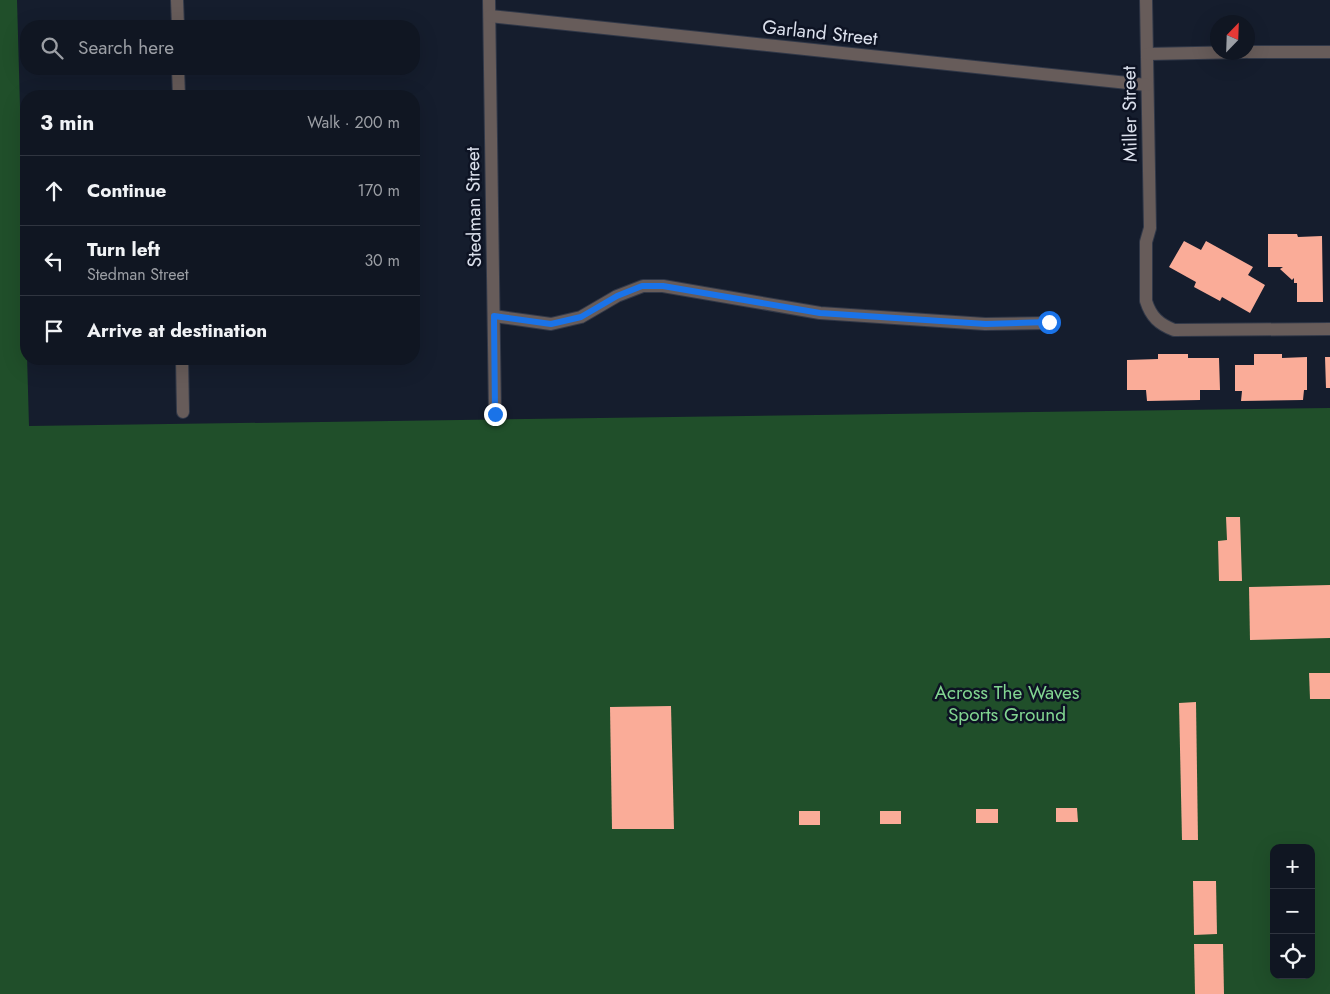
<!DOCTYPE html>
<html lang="en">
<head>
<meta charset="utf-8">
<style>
  :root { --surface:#101622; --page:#1e232f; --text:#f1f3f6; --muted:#9c9fa5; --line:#303540 }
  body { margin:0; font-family:Jost,sans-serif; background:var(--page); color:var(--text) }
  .controls { position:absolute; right:15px; bottom:15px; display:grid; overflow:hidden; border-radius:10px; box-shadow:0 5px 20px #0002 }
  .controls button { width:45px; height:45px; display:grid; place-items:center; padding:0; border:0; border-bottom:1px solid var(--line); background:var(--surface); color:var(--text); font:25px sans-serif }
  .compass { position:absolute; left:1210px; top:15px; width:45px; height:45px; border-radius:50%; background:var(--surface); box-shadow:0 5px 20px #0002; rotate:23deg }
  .stop { position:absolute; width:15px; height:15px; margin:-11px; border:4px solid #1a73e8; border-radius:50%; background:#fff }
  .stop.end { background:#1a73e8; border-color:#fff; box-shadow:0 1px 5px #0008 }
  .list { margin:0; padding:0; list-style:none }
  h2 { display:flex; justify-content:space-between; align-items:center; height:65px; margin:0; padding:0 20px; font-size:21px }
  h2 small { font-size:16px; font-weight:400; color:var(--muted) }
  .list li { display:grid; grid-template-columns:32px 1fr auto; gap:15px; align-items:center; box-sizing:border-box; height:70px; padding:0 20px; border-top:1px solid var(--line) }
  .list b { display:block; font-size:19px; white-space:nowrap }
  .list p { margin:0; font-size:16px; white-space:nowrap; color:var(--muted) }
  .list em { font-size:16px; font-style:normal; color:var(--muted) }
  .icon { flex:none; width:28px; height:28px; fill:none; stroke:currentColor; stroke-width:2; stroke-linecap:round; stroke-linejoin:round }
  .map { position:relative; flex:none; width:1330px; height:994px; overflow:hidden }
  .search { position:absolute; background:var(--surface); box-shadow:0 5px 20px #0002; left:20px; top:20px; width:400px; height:55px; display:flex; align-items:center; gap:12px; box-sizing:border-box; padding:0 18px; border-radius:20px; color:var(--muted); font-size:19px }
  .panel { position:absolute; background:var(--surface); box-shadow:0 5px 20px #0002; left:20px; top:90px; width:400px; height:275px; border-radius:20px }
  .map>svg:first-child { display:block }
</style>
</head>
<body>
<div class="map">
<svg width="1330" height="994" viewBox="0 0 1330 994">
  <rect width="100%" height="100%" fill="#151d2d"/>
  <!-- green -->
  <path fill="#204f2a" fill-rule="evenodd" d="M0 0H17L29 426 1330 408V994H0ZM1274 848H1311V975H1274Z"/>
  <!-- building -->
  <g fill="#faac98">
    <polygon points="1268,234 1297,234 1298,237 1322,236 1323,302 1297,302 1297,283 1294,283 1294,278 1292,280 1280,269 1283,267 1268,267"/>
    <polygon points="1184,241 1201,250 1206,241 1253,267 1248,275 1265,285 1250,313 1222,297 1220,301 1194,287 1196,282 1169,267"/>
    <polygon points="1158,354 1188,354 1188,358 1219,358 1220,390 1200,390 1200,400 1147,401 1146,390 1127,390 1127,360 1158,359"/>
    <polygon points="1254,354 1282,354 1282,358 1307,357 1307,390 1304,390 1303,400 1241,401 1242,391 1235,391 1235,365 1254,365"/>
    <polygon points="1325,357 1330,357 1330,388 1326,388"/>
    <polygon points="1226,517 1240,517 1242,581 1219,581 1218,541 1227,540"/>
    <polygon points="1330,585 1330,638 1250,640 1249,587"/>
    <polygon points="1309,673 1330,673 1330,699 1310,699"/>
    <polygon points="1196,702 1198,840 1182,840 1179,703"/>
    <polygon points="671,706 674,829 612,829 610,707"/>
    <polygon points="1056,808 1077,808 1078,822 1056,822"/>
    <rect x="976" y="809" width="22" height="14"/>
    <rect x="799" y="811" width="21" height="14"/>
    <rect x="880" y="811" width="21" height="13"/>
    <polygon points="1193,881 1216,881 1217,934 1194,935"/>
    <polygon points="1194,944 1223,944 1224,994 1195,994"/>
  </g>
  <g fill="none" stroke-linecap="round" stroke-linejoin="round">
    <defs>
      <g id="minor">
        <polyline points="177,0 178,26"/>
        <polyline points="489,0 495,414"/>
        <path d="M1146 0 1150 228 1146 242V301C1151 317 1159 324 1174 330L1330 329"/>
        <polyline points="490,16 1147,85"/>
        <polyline points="1248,52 1330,52"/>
        <polyline points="1147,54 1245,52"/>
        <polyline points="178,69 179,96"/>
        <polyline points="494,316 551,324 581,317 617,296 643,286 663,286 820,313 985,324 1049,323"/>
        <polyline points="182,359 183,412"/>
      </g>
    </defs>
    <!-- minor casing -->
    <use href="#minor" stroke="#313848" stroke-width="14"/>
    <!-- minor -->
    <use href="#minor" stroke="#675c5a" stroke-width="12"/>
  </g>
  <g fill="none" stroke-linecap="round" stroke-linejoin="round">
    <!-- route -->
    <polyline stroke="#1a73e8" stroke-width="6" points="495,414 494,316 551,324 581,317 617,296 642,286 663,286 820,313 986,324 1049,322"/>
  </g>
  <g text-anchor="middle" stroke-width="5" stroke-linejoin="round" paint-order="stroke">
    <!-- street labels -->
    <g font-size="19" fill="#dbe0ec" stroke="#0d1323">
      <text transform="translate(820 32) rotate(6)" y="7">Garland Street</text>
      <text transform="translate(1129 114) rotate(-91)" y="7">Miller Street</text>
      <text transform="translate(473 207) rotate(-91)" y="7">Stedman Street</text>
    </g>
    <!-- park labels -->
    <g font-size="19" fill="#82d591" stroke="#0d1323">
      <text x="1007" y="699">Across The Waves<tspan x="1007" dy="22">Sports Ground</tspan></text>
    </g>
  </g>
</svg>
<div class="controls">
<button>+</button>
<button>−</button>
<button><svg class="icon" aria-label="locate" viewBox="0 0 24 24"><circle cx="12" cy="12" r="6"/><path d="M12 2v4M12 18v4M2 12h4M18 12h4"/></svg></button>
</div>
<svg class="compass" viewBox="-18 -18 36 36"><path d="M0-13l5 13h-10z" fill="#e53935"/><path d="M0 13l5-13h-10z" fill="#9c9fa5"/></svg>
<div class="stop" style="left:1049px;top:322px"></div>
<div class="stop end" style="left:495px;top:414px"></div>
<div class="search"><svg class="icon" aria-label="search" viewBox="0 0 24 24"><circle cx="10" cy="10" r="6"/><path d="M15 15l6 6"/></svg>Search here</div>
<section class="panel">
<h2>3 min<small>Walk · 200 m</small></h2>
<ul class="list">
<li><svg class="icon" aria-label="ahead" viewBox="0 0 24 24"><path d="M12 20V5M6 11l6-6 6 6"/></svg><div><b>Continue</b></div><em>170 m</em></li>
<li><svg class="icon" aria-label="left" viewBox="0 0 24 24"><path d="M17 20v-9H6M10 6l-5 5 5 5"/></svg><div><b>Turn left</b><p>Stedman Street</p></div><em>30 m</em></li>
<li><svg class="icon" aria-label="arrive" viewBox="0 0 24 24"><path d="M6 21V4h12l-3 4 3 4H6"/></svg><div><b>Arrive at destination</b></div></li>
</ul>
</section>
</div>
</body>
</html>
